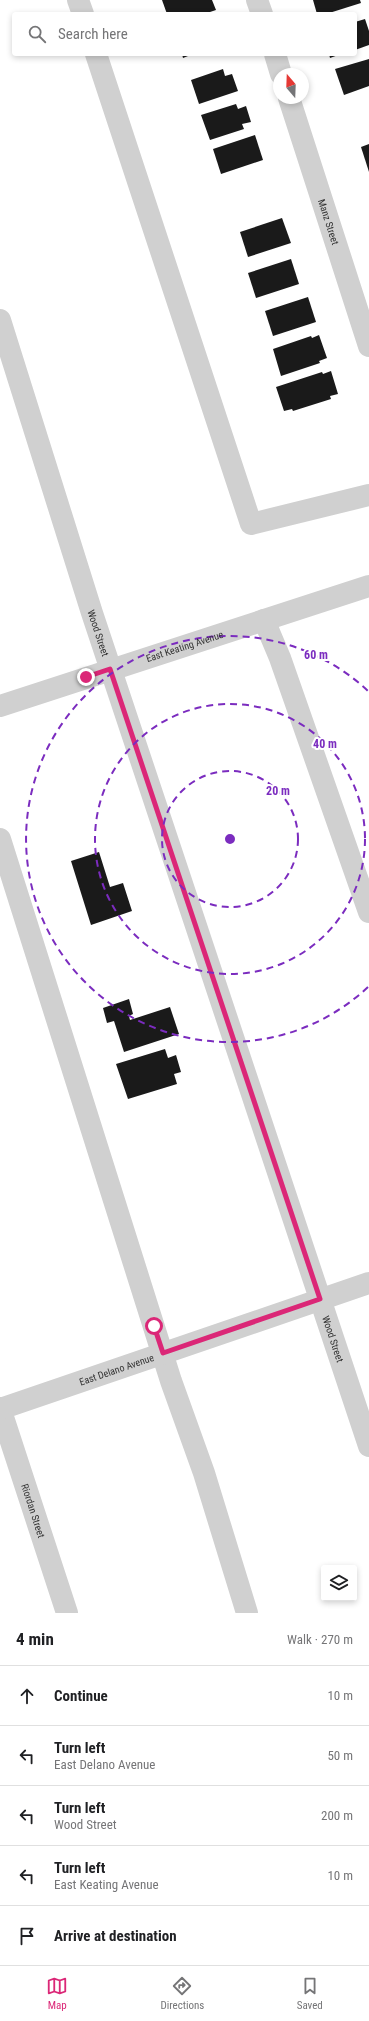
<!DOCTYPE html>
<html lang="en">
<head>
<meta charset="utf-8">
<style>
  :root { --surface:#fff; --page:#f2f2f2; --text:#202124; --muted:#757577; --line:#e0e0e0; --accent:#db2777 }
  body { margin:0; font-family:"Roboto Condensed",sans-serif; background:var(--page); color:var(--text) }
  .controls { position:absolute; right:12px; bottom:12px; display:grid; overflow:hidden; border-radius:4px; box-shadow:0 2px 6px #0003 }
  .controls button { width:36px; height:36px; display:grid; place-items:center; padding:0; border:0; border-bottom:1px solid var(--line); background:var(--surface); color:var(--text); font:20px sans-serif }
  .compass { position:absolute; left:273px; top:68px; width:36px; height:36px; border-radius:50%; background:var(--surface); box-shadow:0 2px 6px #0003; rotate:341deg }
  .stop { position:absolute; width:12px; height:12px; margin:-9px; border:3px solid #db2777; border-radius:50%; background:#fff }
  .stop.end { background:#db2777; border-color:#fff; box-shadow:0 1px 4px #0008 }
  .list { margin:0; padding:0; list-style:none }
  h2 { display:flex; justify-content:space-between; align-items:center; height:52px; margin:0; padding:0 16px; font-size:17px }
  h2 small { font-size:13px; font-weight:400; color:var(--muted) }
  .list li { display:grid; grid-template-columns:26px 1fr auto; gap:12px; align-items:center; box-sizing:border-box; height:60px; padding:0 16px; border-top:1px solid var(--line) }
  .list b { display:block; font-size:15px; white-space:nowrap }
  .list p { margin:0; font-size:13px; white-space:nowrap; color:var(--muted) }
  .list em { font-size:13px; font-style:normal; color:var(--muted) }
  .icon { flex:none; width:22px; height:22px; fill:none; stroke:currentColor; stroke-width:2; stroke-linecap:round; stroke-linejoin:round }
  .map { position:relative; flex:none; width:369px; height:1613px; overflow:hidden }
  .search { position:absolute; background:var(--surface); box-shadow:0 2px 6px #0003; left:12px; right:12px; top:12px; height:44px; display:flex; align-items:center; gap:10px; box-sizing:border-box; padding:0 14px; border-radius:4px; color:var(--muted); font-size:15px }
  .sheet { height:352px; background:var(--surface) }
  nav { display:flex; justify-content:space-around; align-items:center; box-sizing:border-box; height:56px; border-top:1px solid var(--line); background:var(--surface); font-size:11px; color:var(--muted) }
  nav a { display:grid; justify-items:center; gap:2px }
  nav .on { color:var(--accent) }
  .map>svg:first-child { display:block }
</style>
</head>
<body>
<div class="map">
<svg width="369" height="1613" viewBox="0 0 369 1613">
  <rect width="100%" height="100%" fill="#fff"/>
  <!-- building -->
  <g fill="#1a1a1a">
    <polygon points="162,0 212,0 216,10 204,14 167,14"/>
    <polygon points="313,0 360,0 361,3 326,14 317,14"/>
    <polygon points="365,19 369,31 369,45 355,50 355,22"/>
    <polygon points="182,54 193,54 183,58"/>
    <polygon points="329,54 341,54 330,58"/>
    <polygon points="369,59 369,86 344,95 335,69"/>
    <polygon points="223,69 225,76 232,74 238,91 199,104 191,80"/>
    <polygon points="236,104 238,109 246,106 251,122 242,124 244,129 210,140 201,115"/>
    <polygon points="255,135 263,160 221,174 213,149"/>
    <polygon points="369,144 369,172 361,147"/>
    <polygon points="282,218 291,243 248,257 240,232"/>
    <polygon points="291,259 299,284 256,298 248,273"/>
    <polygon points="308,297 316,322 273,336 265,311"/>
    <polygon points="319,335 327,358 319,361 320,363 281,376 273,349 311,336 312,338"/>
    <polygon points="331,371 338,394 330,396 331,399 293,411 292,409 284,411 276,387 322,372 323,374"/>
    <polygon points="99,852 110,887 123,883 132,911 91,925 71,861"/>
    <polygon points="129,999 133,1014 129,1016 130,1020 170,1007 179,1034 124,1052 114,1021 107,1023 103,1008"/>
    <polygon points="165,1049 168,1058 176,1055 181,1072 174,1074 177,1084 128,1099 116,1064"/>
  </g>
  <g fill="none" stroke-linecap="round" stroke-linejoin="round">
    <!-- minor -->
    <g stroke="#d0d0d0" stroke-width="22">
      <polyline points="78,0 83,14"/>
      <polyline points="257,0 262,14"/>
      <polyline points="96,54 251,524 369,495"/>
      <polyline points="275,54 281,74"/>
      <path id="s1" d="M289 98 369 346"/>
      <path id="s2" d="M0 320 92 613 369 1446"/>
      <polyline points="264,620 280,658 369,912"/>
      <path id="s3" d="M0 706 369 586"/>
      <polyline points="0,839 171,1381 204,1473 247,1613"/>
      <path id="s4" d="M0 1408 67 1613"/>
      <path id="s5" d="M0 1409 369 1283"/>
    </g>
  </g>
  <g fill="none" stroke-linecap="round" stroke-linejoin="round">
    <!-- route -->
    <polyline stroke="#db2777" stroke-width="5" points="86,677 110,669 320,1299 163,1353 154,1326"/>
  </g>
  <!-- distance rings -->
  <g fill="none" stroke="#7b2cbf" stroke-width="2" stroke-dasharray="7 5">
    <circle cx="230" cy="839" r="68"/>
    <circle cx="230" cy="839" r="135"/>
    <path d="M368 987A203 203 0 1 1 368 691"/>
  </g>
  <g text-anchor="middle" stroke-width="4" stroke-linejoin="round" paint-order="stroke">
    <!-- street labels -->
    <g font-size="10" fill="#333" stroke="#fff">
      <text dy="4" stroke="none"><textPath href="#s1" startOffset="130">Manz Street</textPath></text>
      <text dy="4" stroke="none"><textPath href="#s2" startOffset="328">Wood Street</textPath></text>
      <text dy="4" stroke="none"><textPath href="#s3" startOffset="194">East Keating Avenue</textPath></text>
      <text dy="4" stroke="none"><textPath href="#s2" startOffset="1072">Wood Street</textPath></text>
      <text dy="4" stroke="none"><textPath href="#s5" startOffset="123">East Delano Avenue</textPath></text>
      <text dy="4" stroke="none"><textPath href="#s4" startOffset="108">Riordan Street</textPath></text>
    </g>
  </g>
  <circle cx="230" cy="839" r="6" fill="#7b2cbf" stroke="#fff" stroke-width="2"/>
  <g font-size="12" text-anchor="middle" font-weight="bold" fill="#7b2cbf" stroke="#fff" stroke-width="4" stroke-linejoin="round" paint-order="stroke">
    <text x="316" y="659">60 m</text>
    <text x="325" y="748">40 m</text>
    <text x="278" y="795">20 m</text>
  </g>
</svg>
<div class="controls">
<button><svg class="icon" aria-label="layers" viewBox="0 0 24 24"><path d="M12 4l9 5-9 5-9-5zM3 14l9 5 9-5"/></svg></button>
</div>
<svg class="compass" viewBox="-18 -18 36 36"><path d="M0-13l5 13h-10z" fill="#e53935"/><path d="M0 13l5-13h-10z" fill="#757577"/></svg>
<div class="stop" style="left:154px;top:1326px"></div>
<div class="stop end" style="left:86px;top:677px"></div>
<div class="search"><svg class="icon" aria-label="search" viewBox="0 0 24 24"><circle cx="10" cy="10" r="6"/><path d="M15 15l6 6"/></svg>Search here</div>
</div>
<section class="sheet">
<h2>4 min<small>Walk · 270 m</small></h2>
<ul class="list">
<li><svg class="icon" aria-label="ahead" viewBox="0 0 24 24"><path d="M12 20V5M6 11l6-6 6 6"/></svg><div><b>Continue</b></div><em>10 m</em></li>
<li><svg class="icon" aria-label="left" viewBox="0 0 24 24"><path d="M17 20v-9H6M10 6l-5 5 5 5"/></svg><div><b>Turn left</b><p>East Delano Avenue</p></div><em>50 m</em></li>
<li><svg class="icon" aria-label="left" viewBox="0 0 24 24"><path d="M17 20v-9H6M10 6l-5 5 5 5"/></svg><div><b>Turn left</b><p>Wood Street</p></div><em>200 m</em></li>
<li><svg class="icon" aria-label="left" viewBox="0 0 24 24"><path d="M17 20v-9H6M10 6l-5 5 5 5"/></svg><div><b>Turn left</b><p>East Keating Avenue</p></div><em>10 m</em></li>
<li><svg class="icon" aria-label="arrive" viewBox="0 0 24 24"><path d="M6 21V4h12l-3 4 3 4H6"/></svg><div><b>Arrive at destination</b></div></li>
</ul>
</section>
<nav>
<a class="on"><svg class="icon" aria-label="map" viewBox="0 0 24 24"><path d="M3 6l6-2 6 2 6-2v14l-6 2-6-2-6 2zM9 4v14M15 6v14"/></svg>Map</a>
<a><svg class="icon" aria-label="directions" viewBox="0 0 24 24"><path d="M12 3l9 9-9 9-9-9zM9 14v-3h6M13 9l2 2-2 2"/></svg>Directions</a>
<a><svg class="icon" aria-label="saved" viewBox="0 0 24 24"><path d="M7 4h10v16l-5-4-5 4z"/></svg>Saved</a>
</nav>
</body>
</html>
